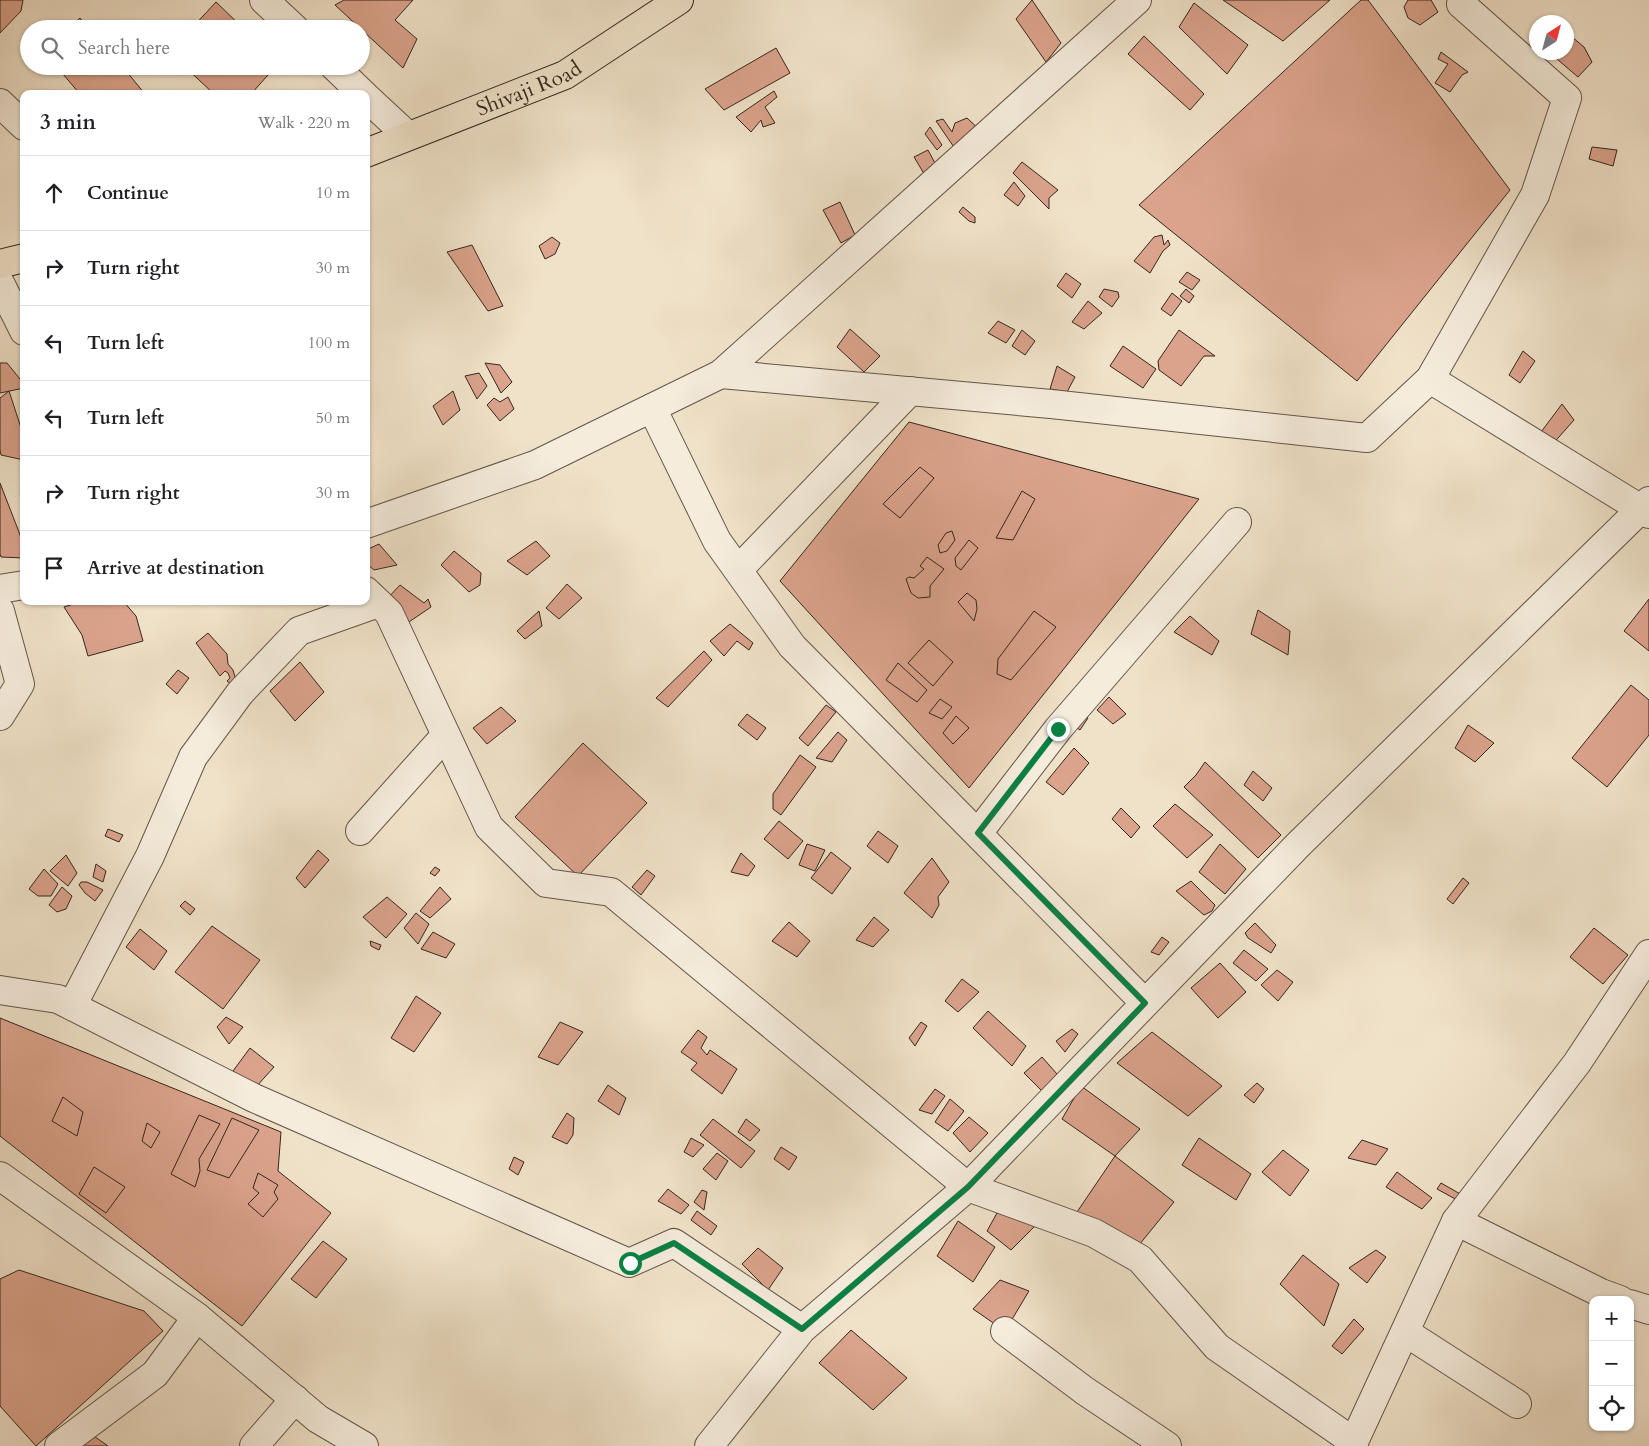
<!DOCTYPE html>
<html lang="en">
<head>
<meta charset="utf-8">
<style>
  :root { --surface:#fff; --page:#f6f6f6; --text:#202124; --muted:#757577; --line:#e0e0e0 }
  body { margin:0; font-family:Cardo,serif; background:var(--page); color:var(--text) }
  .controls { position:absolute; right:15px; bottom:15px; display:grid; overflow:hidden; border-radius:10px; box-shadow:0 1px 4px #0004 }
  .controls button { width:45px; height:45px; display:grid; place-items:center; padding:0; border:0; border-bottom:1px solid var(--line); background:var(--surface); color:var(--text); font:25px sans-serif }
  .compass { position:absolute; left:1529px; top:15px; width:45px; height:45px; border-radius:50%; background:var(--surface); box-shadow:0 1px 4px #0004; rotate:36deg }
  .stop { position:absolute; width:15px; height:15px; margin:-11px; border:4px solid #0b8043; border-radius:50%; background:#fff }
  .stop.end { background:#0b8043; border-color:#fff; box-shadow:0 1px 5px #0008 }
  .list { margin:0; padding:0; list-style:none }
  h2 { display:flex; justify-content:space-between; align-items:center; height:65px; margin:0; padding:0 20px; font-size:21px }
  h2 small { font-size:16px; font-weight:400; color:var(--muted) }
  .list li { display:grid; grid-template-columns:32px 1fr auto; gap:15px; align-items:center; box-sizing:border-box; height:75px; padding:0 20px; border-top:1px solid var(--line) }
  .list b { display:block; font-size:19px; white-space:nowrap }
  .list em { font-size:16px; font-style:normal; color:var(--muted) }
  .icon { flex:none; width:28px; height:28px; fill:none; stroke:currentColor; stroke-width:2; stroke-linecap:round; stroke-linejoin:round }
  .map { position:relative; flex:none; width:1649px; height:1446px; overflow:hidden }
  .search { position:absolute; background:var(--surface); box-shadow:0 1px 4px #0004; left:20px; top:20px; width:350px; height:55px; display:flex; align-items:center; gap:12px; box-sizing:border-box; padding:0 18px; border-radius:28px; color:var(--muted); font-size:19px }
  .panel { position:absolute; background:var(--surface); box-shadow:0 1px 4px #0004; left:20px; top:90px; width:350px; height:515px; border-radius:10px }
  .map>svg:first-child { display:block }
</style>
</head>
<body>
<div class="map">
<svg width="1649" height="1446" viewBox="0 0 1649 1446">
  <rect width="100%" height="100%" fill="#f0e2c9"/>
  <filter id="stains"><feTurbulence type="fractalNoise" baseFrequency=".004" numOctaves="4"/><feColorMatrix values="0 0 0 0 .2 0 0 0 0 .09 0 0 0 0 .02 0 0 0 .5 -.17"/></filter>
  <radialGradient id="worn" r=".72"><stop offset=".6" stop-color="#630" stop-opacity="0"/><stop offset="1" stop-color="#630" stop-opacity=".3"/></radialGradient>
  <!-- building -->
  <g fill="#dba38c" stroke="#33271d">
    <polygon points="0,0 23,0 21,11 0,33"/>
    <polygon points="344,0 413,0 395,20 417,39 403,68 335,5"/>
    <polygon points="1032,0 1061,43 1046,62 1016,19"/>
    <polygon points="1223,0 1330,0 1283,41"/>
    <polygon points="1361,0 1368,0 1510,190 1357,381 1139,205"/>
    <polygon points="1408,0 1431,0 1438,12 1420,25 1408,18 1404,7"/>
    <polygon points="216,2 244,29 191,29"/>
    <polygon points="1194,3 1248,45 1227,74 1179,27"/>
    <polygon points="80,18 89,29 68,29"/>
    <polygon points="1566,32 1584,47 1592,62 1578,77 1550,53 1566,52"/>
    <polygon points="1144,36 1204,94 1190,110 1128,54"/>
    <polygon points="776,48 790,73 724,110 705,89"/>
    <polygon points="1441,52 1468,72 1462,75 1450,92 1435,83 1448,64 1438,59"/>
    <polygon points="56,66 122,66 145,94 80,94"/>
    <polygon points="184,66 276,66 251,94 214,94"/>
    <polygon points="774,91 777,97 765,107 775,123 763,127 761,120 751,132 736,117"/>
    <polygon points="967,118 982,132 958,153 936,121 943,119 952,132 955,123"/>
    <polygon points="930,127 942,145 937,150 925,134"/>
    <polygon points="1592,147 1617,150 1613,166 1589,159"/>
    <polygon points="928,150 936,165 926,177 914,157"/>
    <polygon points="1022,162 1058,190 1049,198 1049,209 1013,173"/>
    <polygon points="1014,182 1025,196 1018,206 1004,195"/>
    <polygon points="840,202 855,235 841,243 823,210"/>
    <polygon points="963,207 975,217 975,223 969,221 959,212"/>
    <polygon points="1162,235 1164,245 1168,240 1170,245 1163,251 1150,273 1134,261 1154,237"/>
    <polygon points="552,237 560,243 555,254 545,259 539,246"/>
    <polygon points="472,245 503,306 488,311 447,252"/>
    <polygon points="1187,272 1200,280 1192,290 1179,282"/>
    <polygon points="1066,273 1081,284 1072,298 1057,286"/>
    <polygon points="1104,289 1118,292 1119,297 1112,307 1099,297"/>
    <polygon points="1186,289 1194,296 1189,303 1180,296"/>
    <polygon points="1172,293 1182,301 1171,316 1161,309"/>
    <polygon points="1088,301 1102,313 1084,329 1072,322"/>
    <polygon points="998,321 1015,330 1006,343 988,333"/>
    <polygon points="850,329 880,356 864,372 837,347"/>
    <polygon points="1022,330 1035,341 1025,355 1012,346"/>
    <polygon points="1179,330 1215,356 1204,356 1181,386 1159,370 1158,361"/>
    <polygon points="1123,346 1156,369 1143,388 1110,366"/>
    <polygon points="1523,351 1535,361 1520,383 1509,375"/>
    <polygon points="0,363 7,363 24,384 24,388 0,393"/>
    <polygon points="485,363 500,365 512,382 501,393"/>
    <polygon points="1057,366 1075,377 1067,392 1050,389"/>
    <polygon points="479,373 487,386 477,399 465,376"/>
    <polygon points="9,391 24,437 24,460 1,455 0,450 0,398"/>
    <polygon points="453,391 460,410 443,425 433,406"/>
    <polygon points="508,397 514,409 500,421 487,405 494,398 500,402"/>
    <polygon points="1562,404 1574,420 1551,446 1538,436"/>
    <polygon points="909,422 1199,499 969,788 780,581"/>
    <polygon points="920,467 934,478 900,518 883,504"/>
    <polygon points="0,483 24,545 24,558 1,557 0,554"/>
    <polygon points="1022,491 1035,499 1013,540 996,538"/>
    <polygon points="952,531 955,540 947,551 940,553 938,545 946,533"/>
    <polygon points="969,540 978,548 961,570 956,566 955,558"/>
    <polygon points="536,541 550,556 527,575 507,561"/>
    <polygon points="379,544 397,565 374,570 366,563 366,550"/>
    <polygon points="454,551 481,573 480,585 469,592 441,565"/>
    <polygon points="927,557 944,569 930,586 930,597 918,598 911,593 906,579 909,577 914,578 924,569 920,566"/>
    <polygon points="567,584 582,598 559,619 546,608"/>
    <polygon points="400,585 424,603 428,599 431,607 406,624 384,602"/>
    <polygon points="967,593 976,600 977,609 974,621 958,602"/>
    <polygon points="1649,599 1649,651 1624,631"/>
    <polygon points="83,601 123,601 136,616 143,641 88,656 82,635 64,607"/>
    <polygon points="1258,610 1290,631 1288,655 1251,634"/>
    <polygon points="539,611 542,626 525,639 517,631"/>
    <polygon points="1034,611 1056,627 1011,680 997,674 998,659"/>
    <polygon points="1190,616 1219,641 1212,655 1174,632"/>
    <polygon points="730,624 753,643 749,650 737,641 724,656 710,641"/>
    <polygon points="208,633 227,654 228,664 233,670 236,680 231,684 227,681 230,678 228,673 225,671 220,676 196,643"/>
    <polygon points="929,640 953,662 933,686 908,663"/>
    <polygon points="704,651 712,660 668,707 656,698"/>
    <polygon points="300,662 324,692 295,721 270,691"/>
    <polygon points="898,663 927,690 917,702 886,680"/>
    <polygon points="178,670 189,678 177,694 166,684"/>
    <polygon points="1631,685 1649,700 1649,735 1607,787 1572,758"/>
    <polygon points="1109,697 1126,714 1113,724 1097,710"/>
    <polygon points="940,699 952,707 942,719 929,713"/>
    <polygon points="826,705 836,712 808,746 799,738"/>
    <polygon points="501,707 516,721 487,744 473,728"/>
    <polygon points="1080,712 1088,718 1080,730 1073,725"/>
    <polygon points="747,714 766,728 757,740 738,725"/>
    <polygon points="956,716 969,728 953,744 943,733"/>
    <polygon points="1468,725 1494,743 1475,762 1455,748"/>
    <polygon points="838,732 847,740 832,762 816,758"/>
    <polygon points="583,743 647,803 578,876 515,817"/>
    <polygon points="1074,748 1089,763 1063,795 1046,782"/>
    <polygon points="800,755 816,767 781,815 773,809 773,794"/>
    <polygon points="1205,762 1281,835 1258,858 1184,787 1196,775"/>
    <polygon points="1253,771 1272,788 1263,801 1244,785"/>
    <polygon points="1175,804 1213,835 1187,858 1153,826"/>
    <polygon points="1121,808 1140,827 1131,838 1112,819"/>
    <polygon points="779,821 803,841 788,859 764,839"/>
    <polygon points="108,829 123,835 119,842 105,836"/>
    <polygon points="878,831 898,846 888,863 867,846"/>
    <polygon points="807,844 825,850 815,871 799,865"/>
    <polygon points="1220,844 1246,869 1225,894 1199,872"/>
    <polygon points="318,850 329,860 305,888 296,878"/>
    <polygon points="831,852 851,868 832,894 811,878"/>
    <polygon points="741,853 755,866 748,876 731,872"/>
    <polygon points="66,855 77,873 68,886 50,871"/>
    <polygon points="932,858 949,882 938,897 939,905 932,918 904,893"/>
    <polygon points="96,864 106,871 103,882 93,877"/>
    <polygon points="435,867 440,870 435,876 430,873"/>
    <polygon points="44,869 58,884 51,896 38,896 29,889"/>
    <polygon points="647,870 655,876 641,895 632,887"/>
    <polygon points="1463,878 1469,883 1453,904 1447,899"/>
    <polygon points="1191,881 1215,905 1212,911 1204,915 1176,891"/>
    <polygon points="81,882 87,882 103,890 95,901 85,893 79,885"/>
    <polygon points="62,887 72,896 66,909 57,912 49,905"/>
    <polygon points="440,887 451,899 430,918 420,911"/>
    <polygon points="387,897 407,914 386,938 363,917"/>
    <polygon points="185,901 195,909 190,915 180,906"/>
    <polygon points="416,913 429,924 418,944 404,928"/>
    <polygon points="874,917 889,930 873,947 856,940"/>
    <polygon points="789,922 810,941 797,957 772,941"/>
    <polygon points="1255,923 1276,945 1271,953 1248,938 1245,933"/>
    <polygon points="212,926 260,960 223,1009 175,972"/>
    <polygon points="1594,928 1628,955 1603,984 1570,957"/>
    <polygon points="140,929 167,951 154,970 126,947"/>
    <polygon points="433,932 455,944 446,958 421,949"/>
    <polygon points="1162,937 1169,942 1159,955 1151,952"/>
    <polygon points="370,941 381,945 379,950 371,946"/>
    <polygon points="1244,950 1268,969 1256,981 1233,963"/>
    <polygon points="1220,963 1246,992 1218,1018 1191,988"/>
    <polygon points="1277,970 1293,982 1278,1001 1261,985"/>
    <polygon points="962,979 979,992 958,1012 945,1001"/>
    <polygon points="416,996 441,1013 414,1052 391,1038"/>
    <polygon points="988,1011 1026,1046 1012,1066 973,1028"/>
    <polygon points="226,1017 243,1027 229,1044 217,1027"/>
    <polygon points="0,1018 281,1132 278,1171 331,1213 242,1326 0,1136"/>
    <polygon points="560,1022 583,1032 558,1065 538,1057"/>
    <polygon points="921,1022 927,1026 915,1046 909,1038"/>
    <polygon points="1072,1029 1078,1034 1065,1052 1056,1041"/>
    <polygon points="698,1030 707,1037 701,1048 707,1055 710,1050 737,1069 722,1094 691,1070 697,1063 681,1052"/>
    <polygon points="1152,1032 1222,1086 1188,1116 1117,1063"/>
    <polygon points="250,1048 274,1067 255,1088 233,1071"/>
    <polygon points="1042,1057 1057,1074 1042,1091 1024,1073"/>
    <polygon points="1257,1083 1264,1089 1254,1103 1244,1095"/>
    <polygon points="608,1085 626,1098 619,1115 598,1101"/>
    <polygon points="1081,1086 1140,1129 1115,1156 1062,1119"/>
    <polygon points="935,1089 945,1096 932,1114 919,1110"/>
    <polygon points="63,1097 83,1112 77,1136 52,1121"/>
    <polygon points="950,1099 964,1111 948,1131 935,1122"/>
    <polygon points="567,1113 574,1118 573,1135 567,1144 552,1137"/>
    <polygon points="199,1115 220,1124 199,1159 200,1171 195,1187 171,1174"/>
    <polygon points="969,1117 988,1133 970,1152 953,1133"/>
    <polygon points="232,1118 259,1130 229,1178 207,1170"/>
    <polygon points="713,1119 755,1151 741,1168 700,1135"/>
    <polygon points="746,1119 760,1130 750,1141 738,1132"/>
    <polygon points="147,1123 160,1132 151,1148 142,1141"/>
    <polygon points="691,1138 704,1145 693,1157 684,1152"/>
    <polygon points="1199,1138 1251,1174 1236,1200 1182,1165"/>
    <polygon points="1362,1140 1388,1149 1376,1165 1348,1158"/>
    <polygon points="781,1147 797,1157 789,1170 774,1159"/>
    <polygon points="1283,1150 1309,1170 1290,1196 1262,1172"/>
    <polygon points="717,1153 728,1161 716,1180 703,1169"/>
    <polygon points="1115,1156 1174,1202 1139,1245 1077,1212"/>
    <polygon points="514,1157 524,1162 518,1175 509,1169"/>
    <polygon points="94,1167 125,1187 106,1213 79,1194"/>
    <polygon points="1397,1172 1432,1198 1422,1209 1386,1187"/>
    <polygon points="258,1173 278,1185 274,1192 278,1199 263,1217 248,1204 259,1193 253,1188"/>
    <polygon points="1441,1183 1462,1195 1459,1201 1437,1189"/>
    <polygon points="668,1189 689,1205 681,1214 658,1201"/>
    <polygon points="702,1190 707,1192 704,1210 694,1202"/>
    <polygon points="697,1211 717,1226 711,1235 691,1220"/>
    <polygon points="997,1213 1039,1222 1011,1250 987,1231"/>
    <polygon points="958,1221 995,1247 973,1282 937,1256"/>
    <polygon points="323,1241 347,1259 316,1298 291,1279"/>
    <polygon points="758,1248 783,1268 768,1290 742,1264"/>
    <polygon points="1376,1250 1386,1257 1367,1283 1349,1268"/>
    <polygon points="1303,1255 1339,1284 1324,1326 1280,1284"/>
    <polygon points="19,1270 144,1311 163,1331 36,1446 0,1406 0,1279"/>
    <polygon points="1000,1280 1029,1291 1005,1331 973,1309"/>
    <polygon points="1354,1319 1364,1329 1342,1354 1332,1346"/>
    <polygon points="851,1330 907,1378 873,1410 819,1363"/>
    <polygon points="91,1434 108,1446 74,1446"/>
  </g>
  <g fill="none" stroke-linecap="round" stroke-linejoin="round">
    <defs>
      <g id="minor">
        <polyline points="264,0 295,29"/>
        <polyline points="334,66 363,94"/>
        <polyline points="366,97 408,136"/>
        <polyline points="0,103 24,126"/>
        <polyline points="0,283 24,331"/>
        <polyline points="721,374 1051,404 1367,438 1430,379 1535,195 1567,98 1461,4 1464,0"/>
        <polyline points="1430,379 1649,514"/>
        <polyline points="652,408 717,541 792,646 1145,1003"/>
        <polyline points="366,524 535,465 721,374 1137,0"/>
        <polyline points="738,570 910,391"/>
        <polyline points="0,589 24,585"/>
        <polyline points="366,591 389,613 489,827 546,883 611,892 968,1187 1094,1233 1140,1259 1217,1347 1354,1442"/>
        <polyline points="0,611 20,684 0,716"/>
        <polyline points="360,831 445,736"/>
        <polyline points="978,833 1058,729 1237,522"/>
        <polyline points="0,990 58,999 254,1098 629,1263 674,1243 802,1329"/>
        <polyline points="72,1006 150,856 193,757 240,693 299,631 378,603"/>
        <polyline points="0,1176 197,1317 318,1419 364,1446"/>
        <polyline points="1456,1221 1601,1293 1620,1300"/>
        <polyline points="1630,1304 1649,1310"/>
        <polyline points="1005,1331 1085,1391 1167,1446"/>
        <polyline points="1405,1332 1517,1404"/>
        <polyline points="59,1446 155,1374 197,1317"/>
        <polyline points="254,1446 295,1399"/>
        <polyline points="709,1446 802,1329 968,1187 1298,845 1649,501"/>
        <polyline points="1352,1446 1456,1221 1577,1063 1649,954"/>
      </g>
      <g id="primary">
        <path id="s1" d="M366 153 565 75 679 0"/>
        <polyline points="0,264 24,258"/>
      </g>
    </defs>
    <!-- minor casing -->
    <use href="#minor" stroke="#625648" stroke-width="30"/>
    <!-- primary casing -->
    <use href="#primary" stroke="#33271d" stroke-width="30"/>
    <!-- minor -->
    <use href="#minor" stroke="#f5ecdc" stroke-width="28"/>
    <!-- primary -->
    <use href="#primary" stroke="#f0e2c9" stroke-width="28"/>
  </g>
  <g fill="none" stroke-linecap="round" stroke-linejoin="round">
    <!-- route -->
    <polyline stroke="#0b8043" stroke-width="6" points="630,1263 674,1243 802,1329 968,1187 1145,1003 978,833 1058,729"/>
  </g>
  <g text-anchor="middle" stroke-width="4.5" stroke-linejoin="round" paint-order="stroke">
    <!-- street labels -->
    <g font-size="21" fill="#33271d" stroke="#f5ecdc">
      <text dy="7" stroke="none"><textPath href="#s1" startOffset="175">Shivaji Road</textPath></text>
    </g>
  </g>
  <rect width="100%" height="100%" filter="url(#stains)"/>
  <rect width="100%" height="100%" fill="url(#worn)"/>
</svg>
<div class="controls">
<button>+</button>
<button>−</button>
<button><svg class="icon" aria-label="locate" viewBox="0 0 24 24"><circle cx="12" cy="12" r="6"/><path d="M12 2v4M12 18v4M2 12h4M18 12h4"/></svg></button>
</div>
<svg class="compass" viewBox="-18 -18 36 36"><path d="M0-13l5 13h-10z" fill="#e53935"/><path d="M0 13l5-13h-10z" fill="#757577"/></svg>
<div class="stop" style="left:630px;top:1263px"></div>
<div class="stop end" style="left:1058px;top:729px"></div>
<div class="search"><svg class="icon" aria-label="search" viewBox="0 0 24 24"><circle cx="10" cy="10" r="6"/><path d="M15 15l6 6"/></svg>Search here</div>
<section class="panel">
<h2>3 min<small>Walk · 220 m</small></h2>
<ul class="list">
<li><svg class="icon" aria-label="ahead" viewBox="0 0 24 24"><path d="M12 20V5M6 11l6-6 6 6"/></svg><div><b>Continue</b></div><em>10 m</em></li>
<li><svg class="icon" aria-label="right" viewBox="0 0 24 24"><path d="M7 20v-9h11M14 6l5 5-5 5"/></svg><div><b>Turn right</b></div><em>30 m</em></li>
<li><svg class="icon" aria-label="left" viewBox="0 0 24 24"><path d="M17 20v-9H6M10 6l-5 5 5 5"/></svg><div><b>Turn left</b></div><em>100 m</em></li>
<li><svg class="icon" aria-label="left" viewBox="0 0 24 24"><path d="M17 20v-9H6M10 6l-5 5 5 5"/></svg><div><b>Turn left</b></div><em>50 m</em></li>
<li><svg class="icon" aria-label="right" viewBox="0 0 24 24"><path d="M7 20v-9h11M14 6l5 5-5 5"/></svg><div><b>Turn right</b></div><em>30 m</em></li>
<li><svg class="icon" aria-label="arrive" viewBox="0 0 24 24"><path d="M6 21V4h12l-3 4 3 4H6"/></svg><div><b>Arrive at destination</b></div></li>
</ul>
</section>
</div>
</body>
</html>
